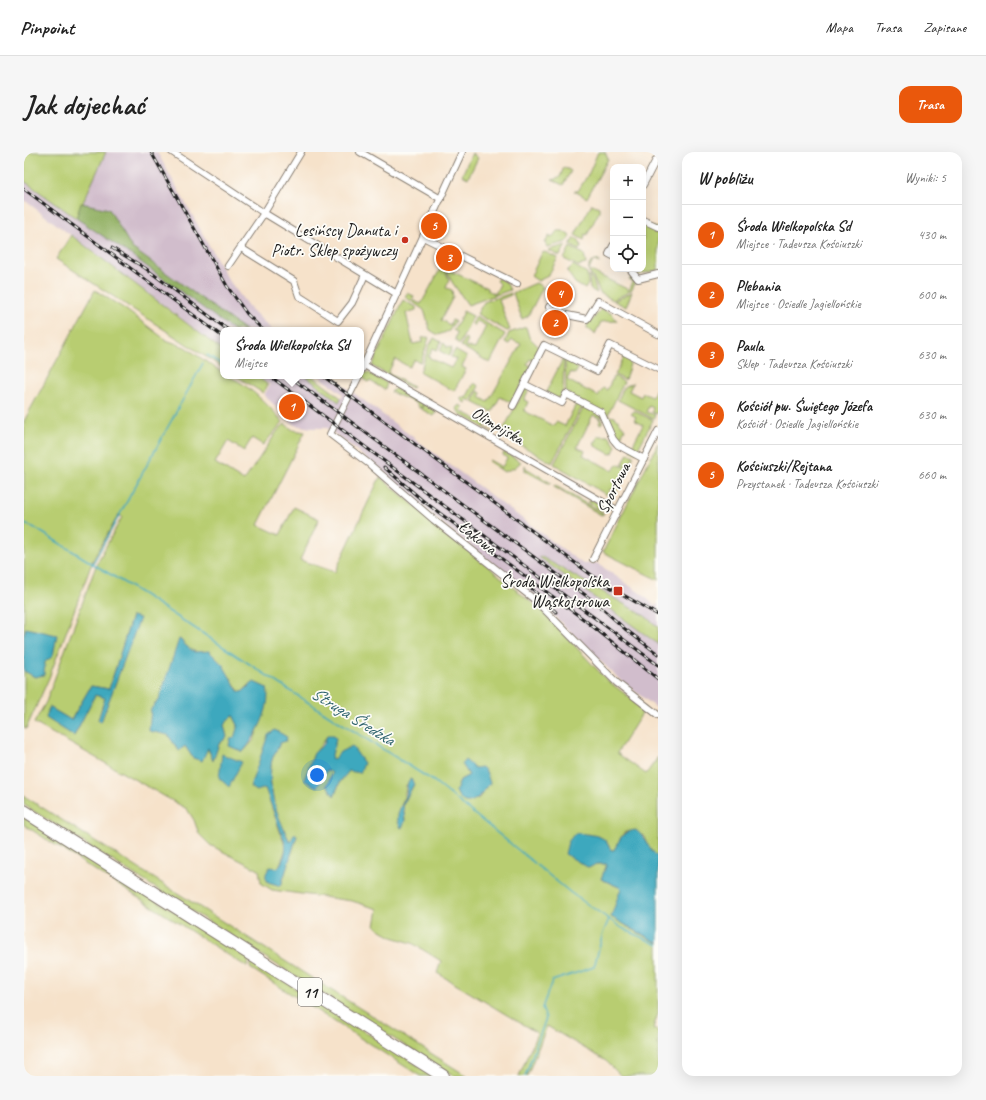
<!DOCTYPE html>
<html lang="pl">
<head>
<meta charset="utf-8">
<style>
  :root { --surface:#fff; --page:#f6f6f6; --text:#222; --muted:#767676; --line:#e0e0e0; --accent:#ea580c }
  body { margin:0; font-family:Caveat,sans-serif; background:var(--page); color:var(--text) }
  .controls { position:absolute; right:12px; top:12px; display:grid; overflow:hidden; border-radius:8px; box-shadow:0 4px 16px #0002 }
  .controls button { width:36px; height:36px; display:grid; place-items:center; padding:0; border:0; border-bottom:1px solid var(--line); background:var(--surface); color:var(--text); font:20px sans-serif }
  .you { position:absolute; left:293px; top:623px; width:14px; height:14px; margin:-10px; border:3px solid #fff; border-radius:50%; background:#1a73e8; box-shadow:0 0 0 6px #1a73e833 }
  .badge { display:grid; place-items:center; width:26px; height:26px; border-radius:50%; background:var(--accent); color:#fff; font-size:13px; font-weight:700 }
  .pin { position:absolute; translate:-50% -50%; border:2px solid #fff; box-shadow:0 1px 4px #0006 }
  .popup { position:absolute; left:196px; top:175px; width:144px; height:52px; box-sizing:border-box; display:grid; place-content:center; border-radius:8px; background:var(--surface); filter:drop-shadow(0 1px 3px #0005); font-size:13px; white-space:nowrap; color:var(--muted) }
  .popup b { font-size:15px; color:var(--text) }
  .popup::after { content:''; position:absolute; left:50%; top:100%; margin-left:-8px; border:8px solid transparent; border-top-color:var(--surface) }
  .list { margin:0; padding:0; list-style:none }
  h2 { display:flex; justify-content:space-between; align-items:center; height:52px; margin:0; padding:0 16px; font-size:17px }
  h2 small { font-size:13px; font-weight:400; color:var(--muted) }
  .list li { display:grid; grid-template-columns:26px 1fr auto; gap:12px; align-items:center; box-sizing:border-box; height:60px; padding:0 16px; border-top:1px solid var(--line) }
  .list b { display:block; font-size:15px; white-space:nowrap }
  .list p { margin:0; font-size:13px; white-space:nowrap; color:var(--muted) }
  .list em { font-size:13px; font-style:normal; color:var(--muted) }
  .icon { flex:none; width:22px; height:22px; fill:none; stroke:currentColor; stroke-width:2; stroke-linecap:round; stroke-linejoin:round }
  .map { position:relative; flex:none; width:634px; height:924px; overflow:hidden; border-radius:12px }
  header { display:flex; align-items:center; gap:24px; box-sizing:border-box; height:56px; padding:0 20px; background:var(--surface); border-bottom:1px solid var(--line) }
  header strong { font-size:19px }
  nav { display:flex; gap:22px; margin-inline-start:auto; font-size:14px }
  .intro { display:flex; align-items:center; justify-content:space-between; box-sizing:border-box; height:96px; padding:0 24px }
  h1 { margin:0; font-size:28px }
  .button { padding:10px 18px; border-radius:12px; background:var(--accent); color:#fff; font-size:14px; font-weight:700 }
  main { display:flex; gap:24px; padding:0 24px }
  aside { flex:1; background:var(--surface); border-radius:12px; box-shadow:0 4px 16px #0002 }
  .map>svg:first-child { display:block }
</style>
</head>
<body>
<header>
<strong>Pinpoint</strong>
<nav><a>Mapa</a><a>Trasa</a><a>Zapisane</a></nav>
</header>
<div class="intro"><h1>Jak dojechać</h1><a class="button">Trasa</a></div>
<main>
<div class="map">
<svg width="634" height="924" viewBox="0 0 634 924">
  <rect width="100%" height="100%" fill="#fdfcf7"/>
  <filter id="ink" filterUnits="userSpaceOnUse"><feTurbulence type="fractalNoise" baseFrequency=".025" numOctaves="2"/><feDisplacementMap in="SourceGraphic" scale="8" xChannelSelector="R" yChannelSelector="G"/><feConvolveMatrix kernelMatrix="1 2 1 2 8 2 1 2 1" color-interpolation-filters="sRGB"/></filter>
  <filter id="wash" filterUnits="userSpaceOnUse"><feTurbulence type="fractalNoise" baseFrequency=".012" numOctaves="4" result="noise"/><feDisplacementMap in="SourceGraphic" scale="16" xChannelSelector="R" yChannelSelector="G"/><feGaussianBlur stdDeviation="0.9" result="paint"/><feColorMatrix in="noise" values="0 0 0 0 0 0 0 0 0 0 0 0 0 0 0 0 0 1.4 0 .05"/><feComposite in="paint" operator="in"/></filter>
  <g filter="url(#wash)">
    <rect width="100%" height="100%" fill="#f6e2ca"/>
    <!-- industrial -->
    <g fill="#d1bdcc">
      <polygon points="82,0 133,0 204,127 224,154 248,178 221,178 55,57"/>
      <polygon points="0,29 110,105 209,178 199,178 199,198 0,48"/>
      <polygon points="234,224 281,224 315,250 319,242 295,224 307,224 559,412 573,411 619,443 631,454 634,452 634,557 596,528 512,446 430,381 332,298 303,276 287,276 270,273 240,243 246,233"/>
    </g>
    <!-- green -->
    <g fill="#b8cd71" stroke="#6a7446" fill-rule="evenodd">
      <polygon points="0,0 82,0 52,66 0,29"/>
      <polygon points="574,0 581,0 584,7 563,46 550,39 554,39 565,21"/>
      <polygon points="448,1 454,6 444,26 438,23"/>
      <polygon points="540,15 547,19 539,33 528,28 536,25"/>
      <polygon points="568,52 575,55 575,60 563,83 561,82 560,88 551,83"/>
      <polygon points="619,70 634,77 634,118 613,123 610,117 619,117"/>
      <polygon points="533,79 539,79 546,84 543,90 523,95 521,91 525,84 528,86"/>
      <polygon points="47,83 199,199 199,216 32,107"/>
      <polygon points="550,86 555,88 557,94 555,98 546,93"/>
      <polygon points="542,93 536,104 524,98"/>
      <polygon points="546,95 560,102 562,112 554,114 540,107"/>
      <polygon points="521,100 534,106 524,124 514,129 507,124 518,101"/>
      <polygon points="570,108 575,109 576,111 569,109 565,118 605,138 609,130 605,127 607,125 612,128 608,138 589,148 576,141 570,127 565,120 565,113"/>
      <polygon points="419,112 425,128 422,136 428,138 429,145 417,168 426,173 428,168 431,169 425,179 414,183 406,178 400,158 381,145 383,141 390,144 388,148 397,152"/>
      <polygon points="549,113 563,121 564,132 561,137 551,131 543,119"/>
      <polygon points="425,118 463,136 463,138 471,142 476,132 472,129 474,126 482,130 486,138 444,153 428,130 423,119"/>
      <polygon points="565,123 569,128 573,141 566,137"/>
      <polygon points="512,131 519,135 504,164 498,167 489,141"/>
      <path d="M71 138 101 157 142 188 161 195 199 221V224C217 224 247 256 259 270L239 293 228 286 220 299 204 289 191 311 220 329 254 278 261 272 269 278 281 280 234 373 256 383 270 355 295 367 276 408 311 420 356 325 519 460 584 529 621 557 593 601 622 622 634 605V705L625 697 620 684 603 679 599 682 590 698H587L582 689 564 682 572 712H583L577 727 597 736 602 774 634 791V861L629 877 634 879V924H597L582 909 523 874 503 924H495L513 881 413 821 417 809 388 791 368 785 351 774 354 757 328 749 248 738 237 731 235 718 186 693 175 682 170 668 163 657 10 571 22 550 73 411 98 365 95 362 69 408 25 526 2 577 0 575V519L11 525 2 476 0 483V269ZM108 464 77 570 74 568 81 546 71 543 50 584 25 555 47 568 67 534 85 537ZM158 488C161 498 170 500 179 500L207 526 214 538 218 540 226 532 240 561 230 588 219 600 214 573 209 563 200 573 203 585 195 592 189 608 183 595 169 606 161 594 155 598 128 557 135 547ZM251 578 256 591C253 597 247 606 247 614 244 641 254 666 266 691L273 684 257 734 254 717 262 697 241 635ZM303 583 309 597 307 606 325 618 316 630 310 644 303 633 308 621 288 606C291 598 299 593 303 583ZM440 615 451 616 462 636 455 646 443 650 434 644 436 628 445 623ZM390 632 379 653 381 668 374 671C373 657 382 647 382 633Z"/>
      <polygon points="608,140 602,155 590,149"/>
      <polygon points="487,141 487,143 475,148 486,178 483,179 453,162 460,150"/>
      <polygon points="379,148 392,155 392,158 382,161 389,192 399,190 398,186 404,185 405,186 397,210 390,208 385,215 371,207 364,221 389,235 387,236 348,214"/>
      <polygon points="577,157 588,162 593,169 577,170 571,182 563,176 564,169 566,171"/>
      <polygon points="439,159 449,164 435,193 431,187 433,180 429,178 439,162"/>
      <polygon points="452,165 481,182 466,211 437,194 441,186 444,188 441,194 451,197 462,174 453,169 450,174 448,172"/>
      <polygon points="502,175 505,185 516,196 510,209 506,207 503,212 507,214 488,251 476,245 468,260 449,250 454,239 457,241 456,245 464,250 497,192 488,188 485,192 481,190 485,181"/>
      <polygon points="410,186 417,190 413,198 409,196 404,205 427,216 432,207 427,205 431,198 443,205 438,215 442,217 430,239 396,220 405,194"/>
      <polygon points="419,191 422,193 422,195 428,196 425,204 416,199"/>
      <polygon points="601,203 605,205 606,212 601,228 591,223"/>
      <polygon points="540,205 539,239 536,245 532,246 522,240"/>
      <polygon points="541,205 556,213 553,214 554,217 551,222 547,220 543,228 574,244 579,236 583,238 590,224 600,230 582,267 542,240"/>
      <polygon points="339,220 345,221 363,231 361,238 346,229 343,230 338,223"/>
      <polygon points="212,224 233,224 244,233 239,241"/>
      <polygon points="281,224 288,224 317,246 315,250"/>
      <polygon points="450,231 455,234 447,249 443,247 441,251 437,248 437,245 442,246"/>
      <polygon points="609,231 605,239 617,245 619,241 628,245 634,233 634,258 632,262 628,260 629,256 625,254 622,260 631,263 630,267 594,248 600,235"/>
      <polygon points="371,236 399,252 396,257 392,251 367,240"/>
      <polygon points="501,236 505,237 500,248 504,250 500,259 530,274 532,270 541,274 552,252 541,247 542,245 559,253 528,311 488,288 476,284"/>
      <polygon points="400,252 412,259 410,264 397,257"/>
      <polygon points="435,253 439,255 437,259 462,272 461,275 470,281 436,262 432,256"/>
      <polygon points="560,255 574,261 579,269 577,272 575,271 577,267 569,263 553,295 561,299 559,303 589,319 593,312 604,317 592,340 586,337 583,343 530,312"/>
      <polygon points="610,259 629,268 612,301 606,298 619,273 610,268 612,265 607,262"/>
      <polygon points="585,264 591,265 601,277 594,290 586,277 585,270 582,268"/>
      <polygon points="574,284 585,284 592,294 589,301 586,302 571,294 570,290 572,290"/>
      <polygon points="634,291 634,428 579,400"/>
      <polygon points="480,300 497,310 490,316 480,320 464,309 465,308 478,315 483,306 479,303"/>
      <polygon points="604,301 610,304 604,316 598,313"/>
      <polygon points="501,313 502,316 527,331 526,332 501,319"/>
      <polygon points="530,333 580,362 577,363 530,335"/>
      <polygon points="567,347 582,356 578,359 564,350"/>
      <polygon points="516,404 621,464 634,475 634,492 515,405"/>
      <polygon points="0,644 443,924 429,924 57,689 0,653"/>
      <polygon points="0,665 226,807 223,815 0,673"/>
      <polygon points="228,809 411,924 396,924 226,816"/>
    </g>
    <!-- forest -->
    <polygon fill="#92b063" stroke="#576640" points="57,51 85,57 108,96 221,178 209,178 110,105 52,66"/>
    <!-- water -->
    <g fill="#3ea8be" stroke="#2d626d">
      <polygon points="108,464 116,466 77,570 74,568 81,546 71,543 50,584 22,566 25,555 47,568 67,534 85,537"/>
      <polygon points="2,476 33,483 29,504 21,510 20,523 11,525 0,519 0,483"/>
      <path d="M155 487 158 488 160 492 170 500 185 499 199 513 214 539 218 540 230 530 243 536C248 556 231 586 219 600L205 594 206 587 210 586 214 573 209 563 200 573 203 585 195 592 189 609 184 596 178 609 169 606 161 594 155 599 144 583 125 579 127 557 135 547Z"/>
      <path d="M251 578 263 585 262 589 256 591C253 598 247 606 247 614 244 641 254 665 266 690L271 681 273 684 257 734 244 730C240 724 242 720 246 715L254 716C259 709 263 700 261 691L241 636 233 639 226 635 244 583Z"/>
      <polygon points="303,583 310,583 312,587 307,607 310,608 316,600 328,594 340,611 336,621 325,619 316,630 310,644 303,633 308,621 303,618 293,635 280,628 290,601 300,592"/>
      <polygon points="198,602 218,610 205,635 195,626"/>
      <path d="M441 608 451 616 458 615 462 619 466 631C458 643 441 663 432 639L436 628 445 623 438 612Z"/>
      <path d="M387 627 390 632 379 653 381 668 379 675 377 676C369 664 378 654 382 643 384 638 382 633 385 628Z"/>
      <path d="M612 678C622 686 624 696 634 705V791L587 765 597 736 577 727 583 712H572L565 716 541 702 544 690 551 681C560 682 576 682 582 689 584 692 585 696 587 698H590C596 687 598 679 612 678Z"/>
    </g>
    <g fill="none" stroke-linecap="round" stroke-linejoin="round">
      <!-- stream -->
      <g stroke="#3ea8be" stroke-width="1.5">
        <polyline points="183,203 199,213"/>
        <polyline points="0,372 9,375 120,443 282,549 411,630 547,741 598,776 634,793"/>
        <polyline points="68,413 179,211"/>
        <polyline points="501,924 522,866 518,856 528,829 570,815 579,781 585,767"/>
      </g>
    </g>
  </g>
  <g filter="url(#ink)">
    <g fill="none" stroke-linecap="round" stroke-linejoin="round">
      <defs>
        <g id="street">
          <polyline points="148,0 240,61 373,142"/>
          <polyline points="336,0 417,47"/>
          <polyline points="619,33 632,8 634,9"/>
          <polyline points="619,68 634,75"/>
          <polyline points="399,85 493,132"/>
          <polyline points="589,94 585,102 589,104"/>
          <polyline points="217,96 270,129 275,144 314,169 328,151 341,123"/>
          <polyline points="204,114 240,61 277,0"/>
          <polyline points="606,117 614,127 634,122"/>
          <polyline points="525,155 538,162 563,167 574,149 634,182"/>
          <polyline points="340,213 593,358"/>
          <polyline points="337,219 438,0"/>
          <polyline points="335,224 306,282 344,311 410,368 511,448 593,531 634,563"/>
          <polyline points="500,232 538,251 542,242 577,260 589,287 594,293 620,307"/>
          <polyline points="489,254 520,193 573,219 586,193 634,217"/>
          <polyline points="569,407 634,279"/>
        </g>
        <polyline id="highway" points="0,659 419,924"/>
      </defs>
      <!-- street casing -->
      <use href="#street" stroke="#897f73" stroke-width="8"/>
      <!-- highway casing -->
      <use href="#highway" stroke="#897f73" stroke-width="14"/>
      <!-- street -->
      <use href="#street" stroke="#fff" stroke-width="6"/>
      <!-- highway -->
      <use href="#highway" stroke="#fff" stroke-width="12"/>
      <defs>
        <g id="rail">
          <polyline points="127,0 203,134 223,162 239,178"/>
          <polyline points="0,37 199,185"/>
          <polyline points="88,96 121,116 204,178"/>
          <polyline points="246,224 634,513"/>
          <polyline points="265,224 572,451 601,477 634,502"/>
          <polyline points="299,224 577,430 634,463"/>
          <polyline points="360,315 398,348 562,469 634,527"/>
          <polyline points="503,432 532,460"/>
        </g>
      </defs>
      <!-- rail casing -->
      <use href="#rail" stroke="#1c1c1c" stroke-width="3"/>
      <!-- rail -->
      <use href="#rail" stroke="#fdfcf7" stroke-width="1.5" stroke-dasharray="4.5" stroke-linecap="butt"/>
    </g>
  </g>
  <!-- markers -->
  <g fill="#c8321e" stroke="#fdfcf7" stroke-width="1.5">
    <circle cx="381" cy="88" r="4"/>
    <rect x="589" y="434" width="10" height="10" rx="2"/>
  </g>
  <g text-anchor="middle" stroke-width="3.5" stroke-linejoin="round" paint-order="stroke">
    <!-- shield labels -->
    <rect fill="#fdfcf7" stroke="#605f5e" stroke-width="1" x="274" y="826" width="24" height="28" rx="3"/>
    <g font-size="16" font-weight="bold" fill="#1c1c1c">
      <text x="286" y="846">11</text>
    </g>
    <!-- poi labels -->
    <g font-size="17" fill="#1c1c1c" stroke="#fdfcf7" text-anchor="end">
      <text x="373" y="84">Lesińscy Danuta i<tspan x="373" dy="20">Piotr. Sklep spożywczy</tspan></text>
      <text x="585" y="435">Środa Wielkopolska<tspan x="585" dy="20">Wąskotorowa</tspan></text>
    </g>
    <!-- street labels -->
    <g font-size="17" fill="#1c1c1c" stroke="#fdfcf7">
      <text transform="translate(474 273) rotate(31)" y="6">Olimpijska</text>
      <text transform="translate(589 336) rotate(-63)" y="6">Sportowa</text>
      <text transform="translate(454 385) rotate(38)" y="6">Łąkowa</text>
    </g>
    <!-- water labels -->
    <g font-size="18" font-style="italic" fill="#2d626d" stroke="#fdfcf7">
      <text transform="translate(329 564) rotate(32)" y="6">Struga Średzka</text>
    </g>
  </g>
</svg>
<div class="controls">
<button>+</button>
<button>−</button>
<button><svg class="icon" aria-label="locate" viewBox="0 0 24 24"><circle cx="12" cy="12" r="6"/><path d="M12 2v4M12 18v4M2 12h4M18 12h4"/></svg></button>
</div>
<div class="you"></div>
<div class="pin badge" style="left:268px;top:255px">1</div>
<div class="popup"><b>Środa Wielkopolska Sd</b>Miejsce</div>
<div class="pin badge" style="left:531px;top:171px">2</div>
<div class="pin badge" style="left:425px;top:106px">3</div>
<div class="pin badge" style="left:536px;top:142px">4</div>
<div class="pin badge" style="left:410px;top:74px">5</div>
</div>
<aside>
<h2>W pobliżu<small>Wyniki: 5</small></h2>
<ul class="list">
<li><span class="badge">1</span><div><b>Środa Wielkopolska Sd</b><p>Miejsce · Tadeusza Kościuszki</p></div><em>430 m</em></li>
<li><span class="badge">2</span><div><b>Plebania</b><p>Miejsce · Osiedle Jagiellońskie</p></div><em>600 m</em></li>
<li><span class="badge">3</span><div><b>Paula</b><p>Sklep · Tadeusza Kościuszki</p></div><em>630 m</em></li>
<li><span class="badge">4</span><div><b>Kościół pw. Świętego Józefa</b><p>Kościół · Osiedle Jagiellońskie</p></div><em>630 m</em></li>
<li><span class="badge">5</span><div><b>Kościuszki/Rejtana</b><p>Przystanek · Tadeusza Kościuszki</p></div><em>660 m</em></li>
</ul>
</aside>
</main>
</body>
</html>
